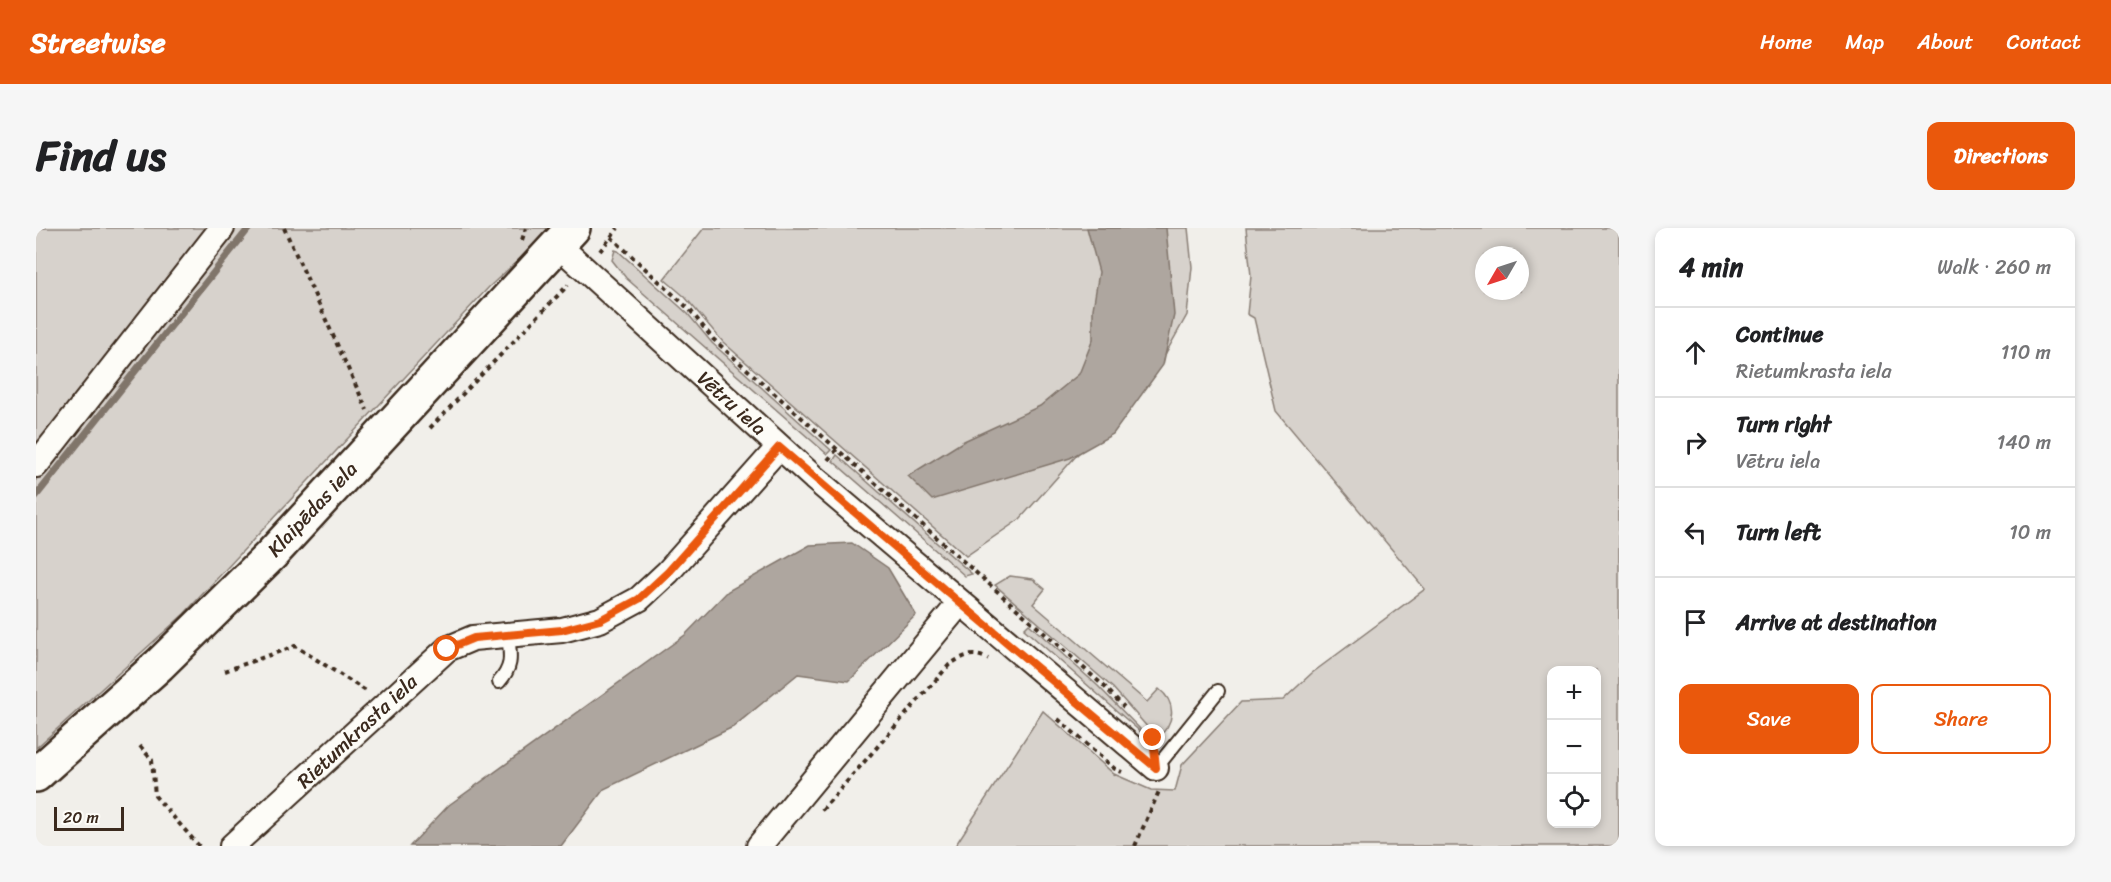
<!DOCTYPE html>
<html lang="en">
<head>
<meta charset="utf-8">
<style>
  :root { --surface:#fff; --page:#f6f6f6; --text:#202124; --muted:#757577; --line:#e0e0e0; --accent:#ea580c }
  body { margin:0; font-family:Sriracha,sans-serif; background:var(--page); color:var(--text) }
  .controls { position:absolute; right:18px; bottom:18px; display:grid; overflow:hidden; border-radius:12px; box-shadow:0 3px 9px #0003 }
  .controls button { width:54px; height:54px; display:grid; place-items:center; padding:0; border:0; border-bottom:2px solid var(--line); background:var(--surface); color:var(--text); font:30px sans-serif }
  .compass { position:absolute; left:1439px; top:18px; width:54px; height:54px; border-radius:50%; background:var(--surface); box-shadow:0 3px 9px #0003; rotate:231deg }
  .scale { position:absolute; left:18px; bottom:15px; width:70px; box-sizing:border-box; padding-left:6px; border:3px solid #3b2a1e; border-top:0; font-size:16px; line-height:21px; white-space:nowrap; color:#3b2a1e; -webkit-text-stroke:4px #fdfcf7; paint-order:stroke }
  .stop { position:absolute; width:18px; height:18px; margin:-14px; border:4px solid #ea580c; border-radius:50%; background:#fff }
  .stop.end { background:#ea580c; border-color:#fff; box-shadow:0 2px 6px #0008 }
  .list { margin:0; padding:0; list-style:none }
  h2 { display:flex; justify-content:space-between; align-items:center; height:78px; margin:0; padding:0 24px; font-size:26px }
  h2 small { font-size:20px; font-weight:400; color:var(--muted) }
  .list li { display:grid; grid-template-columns:39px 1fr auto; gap:18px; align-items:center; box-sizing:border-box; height:90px; padding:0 24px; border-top:2px solid var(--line) }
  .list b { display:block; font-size:22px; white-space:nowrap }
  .list p { margin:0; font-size:20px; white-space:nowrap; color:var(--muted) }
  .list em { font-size:20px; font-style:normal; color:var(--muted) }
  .actions { display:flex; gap:12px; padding:18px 24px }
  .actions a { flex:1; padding:14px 0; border:2px solid var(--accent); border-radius:12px; text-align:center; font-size:21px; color:var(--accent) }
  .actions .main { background:var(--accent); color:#fff }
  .icon { flex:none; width:33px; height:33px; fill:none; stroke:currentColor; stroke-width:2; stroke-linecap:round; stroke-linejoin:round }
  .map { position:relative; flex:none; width:1583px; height:618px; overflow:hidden; border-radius:12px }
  header { display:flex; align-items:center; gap:36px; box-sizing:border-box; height:84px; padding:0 30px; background:var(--accent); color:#fff }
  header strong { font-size:28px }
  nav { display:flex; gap:33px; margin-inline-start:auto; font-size:21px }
  .intro { display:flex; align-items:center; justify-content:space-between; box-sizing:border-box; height:144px; padding:0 36px }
  h1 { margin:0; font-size:42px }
  .button { padding:15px 27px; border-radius:12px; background:var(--accent); color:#fff; font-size:21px; font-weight:700 }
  main { display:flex; gap:36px; padding:0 36px }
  aside { flex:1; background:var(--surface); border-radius:12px; box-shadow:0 3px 9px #0003 }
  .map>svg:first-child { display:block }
</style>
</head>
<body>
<header>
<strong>Streetwise</strong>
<nav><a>Home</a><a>Map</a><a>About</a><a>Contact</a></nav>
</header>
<div class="intro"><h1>Find us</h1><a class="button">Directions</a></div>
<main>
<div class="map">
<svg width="1583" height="618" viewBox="0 0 1583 618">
  <rect width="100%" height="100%" fill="#f1efea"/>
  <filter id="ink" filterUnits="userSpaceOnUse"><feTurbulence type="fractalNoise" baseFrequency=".0167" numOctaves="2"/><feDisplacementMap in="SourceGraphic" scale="12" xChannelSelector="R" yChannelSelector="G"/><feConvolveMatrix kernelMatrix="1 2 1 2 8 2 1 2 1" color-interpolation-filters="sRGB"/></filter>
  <g filter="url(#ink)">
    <!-- green -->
    <g fill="#d7d2cc" stroke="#897e75" stroke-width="1.5" fill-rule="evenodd">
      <polygon points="0,0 517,0 453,59 148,386 0,520"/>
      <polygon points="668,0 1152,0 1156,39 1151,87 1127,130 984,291 930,328 687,114 649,69 628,51"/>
      <path d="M1210 0H1583V618H919L1007 483 1078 546 1115 562 1139 563 1146 537 1205 474 1247 472 1276 445 1389 361 1240 183 1218 90 1211 86 1215 48ZM1448 27H1484V63H1448ZM1516 442H1560V596H1516Z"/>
      <polygon points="579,22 582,23 652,86 676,115 795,222 791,226 590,50 576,32"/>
      <polygon points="801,227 936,346 929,348 797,233"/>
      <path d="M974 348 997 351 1009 361 997 376 1111 474 1123 461C1141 475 1139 496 1121 510L1077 460 959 357Z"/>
      <polygon points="993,396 1062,458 1104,501 1108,507 988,401"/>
    </g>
    <!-- water -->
    <g fill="#aea69f" stroke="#80746b" stroke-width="1.5">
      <polygon points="1051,0 1130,0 1138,87 1127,137 1077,206 1034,230 896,272 872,248 928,213 1004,178 1043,146 1057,111 1057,81 1063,44"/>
      <polygon points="816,315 852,340 880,387 813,453 762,446 697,499 568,561 525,618 374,618 413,577 649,407 692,363 774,317"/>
    </g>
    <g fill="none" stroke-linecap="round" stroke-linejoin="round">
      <!-- stream -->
      <polyline stroke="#80746b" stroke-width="7" points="0,268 213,0"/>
      <defs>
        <g id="lane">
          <path d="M463 454C478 437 474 427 472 407"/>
          <polyline points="1120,540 1182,463"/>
        </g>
        <g id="street">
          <polyline points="522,17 778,250 1120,540"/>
          <polyline points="0,237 186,0"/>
          <polyline points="196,618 411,421 437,410 526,402 564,392 603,371 632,344 743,219"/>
          <polyline points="723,618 924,375"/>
        </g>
        <polyline id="secondary" points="0,547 123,437 235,327 537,0"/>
      </defs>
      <!-- lane casing -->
      <use href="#lane" stroke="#3b2a1e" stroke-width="16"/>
      <!-- street casing -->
      <use href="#street" stroke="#3b2a1e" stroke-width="28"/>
      <!-- secondary casing -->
      <use href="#secondary" stroke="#3b2a1e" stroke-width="38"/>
      <!-- path -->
      <g stroke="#3b2a1e" stroke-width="4" stroke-dasharray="4.5 4.5" stroke-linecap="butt">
        <polyline points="248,0 331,182"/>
        <polyline points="575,9 654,82 677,111 1069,459 1088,479"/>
        <polyline points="486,12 490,0"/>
        <polyline points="564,23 582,0"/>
        <polyline points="394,200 532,57"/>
        <polyline points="792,232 801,221"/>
        <polyline points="189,443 259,418 330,463"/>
        <polyline points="1022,491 1079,541 1086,544"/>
        <polyline points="104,518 116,532 119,568 163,618"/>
        <path d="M786 582 913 437C927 428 936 423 952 431"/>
        <polyline points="1099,618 1124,561"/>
      </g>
      <!-- lane -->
      <use href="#lane" stroke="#fdfcf7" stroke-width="12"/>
      <!-- street -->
      <use href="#street" stroke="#fdfcf7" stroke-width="24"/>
      <!-- secondary -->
      <use href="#secondary" stroke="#fdfcf7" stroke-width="33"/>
    </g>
  </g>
  <g fill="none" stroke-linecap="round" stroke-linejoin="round" filter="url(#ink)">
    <!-- route -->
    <polyline stroke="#ea580c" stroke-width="8" points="411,421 438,410 526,402 564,392 603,371 632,344 743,219 924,375 1120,540 1117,510"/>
  </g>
  <g text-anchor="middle" stroke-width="4.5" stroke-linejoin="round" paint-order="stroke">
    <!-- street labels -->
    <g font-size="20" fill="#3b2a1e" stroke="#fdfcf7">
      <text transform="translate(696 175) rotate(42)" y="7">Vētru iela</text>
      <text transform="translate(276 281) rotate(-47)" y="7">Klaipēdas iela</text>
      <text transform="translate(321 503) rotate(-43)" y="7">Rietumkrasta iela</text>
    </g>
  </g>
</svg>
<div class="controls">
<button>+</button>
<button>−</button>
<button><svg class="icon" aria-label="locate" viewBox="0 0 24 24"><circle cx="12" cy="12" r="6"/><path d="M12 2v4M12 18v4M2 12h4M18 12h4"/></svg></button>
</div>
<svg class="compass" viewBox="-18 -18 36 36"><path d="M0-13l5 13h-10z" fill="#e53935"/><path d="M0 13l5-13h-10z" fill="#757577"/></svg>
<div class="scale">20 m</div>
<div class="stop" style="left:411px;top:421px"></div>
<div class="stop end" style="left:1117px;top:510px"></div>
</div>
<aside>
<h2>4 min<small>Walk · 260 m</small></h2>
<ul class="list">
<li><svg class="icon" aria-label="ahead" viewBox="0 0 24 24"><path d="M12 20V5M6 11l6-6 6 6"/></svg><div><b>Continue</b><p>Rietumkrasta iela</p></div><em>110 m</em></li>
<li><svg class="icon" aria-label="right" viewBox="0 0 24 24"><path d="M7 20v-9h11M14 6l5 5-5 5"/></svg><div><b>Turn right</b><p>Vētru iela</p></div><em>140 m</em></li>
<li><svg class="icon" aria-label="left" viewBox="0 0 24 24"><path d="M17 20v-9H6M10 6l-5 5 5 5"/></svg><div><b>Turn left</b></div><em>10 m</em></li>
<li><svg class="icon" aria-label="arrive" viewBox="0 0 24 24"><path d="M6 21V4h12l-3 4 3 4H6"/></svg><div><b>Arrive at destination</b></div></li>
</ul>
<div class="actions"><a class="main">Save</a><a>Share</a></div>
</aside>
</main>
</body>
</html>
